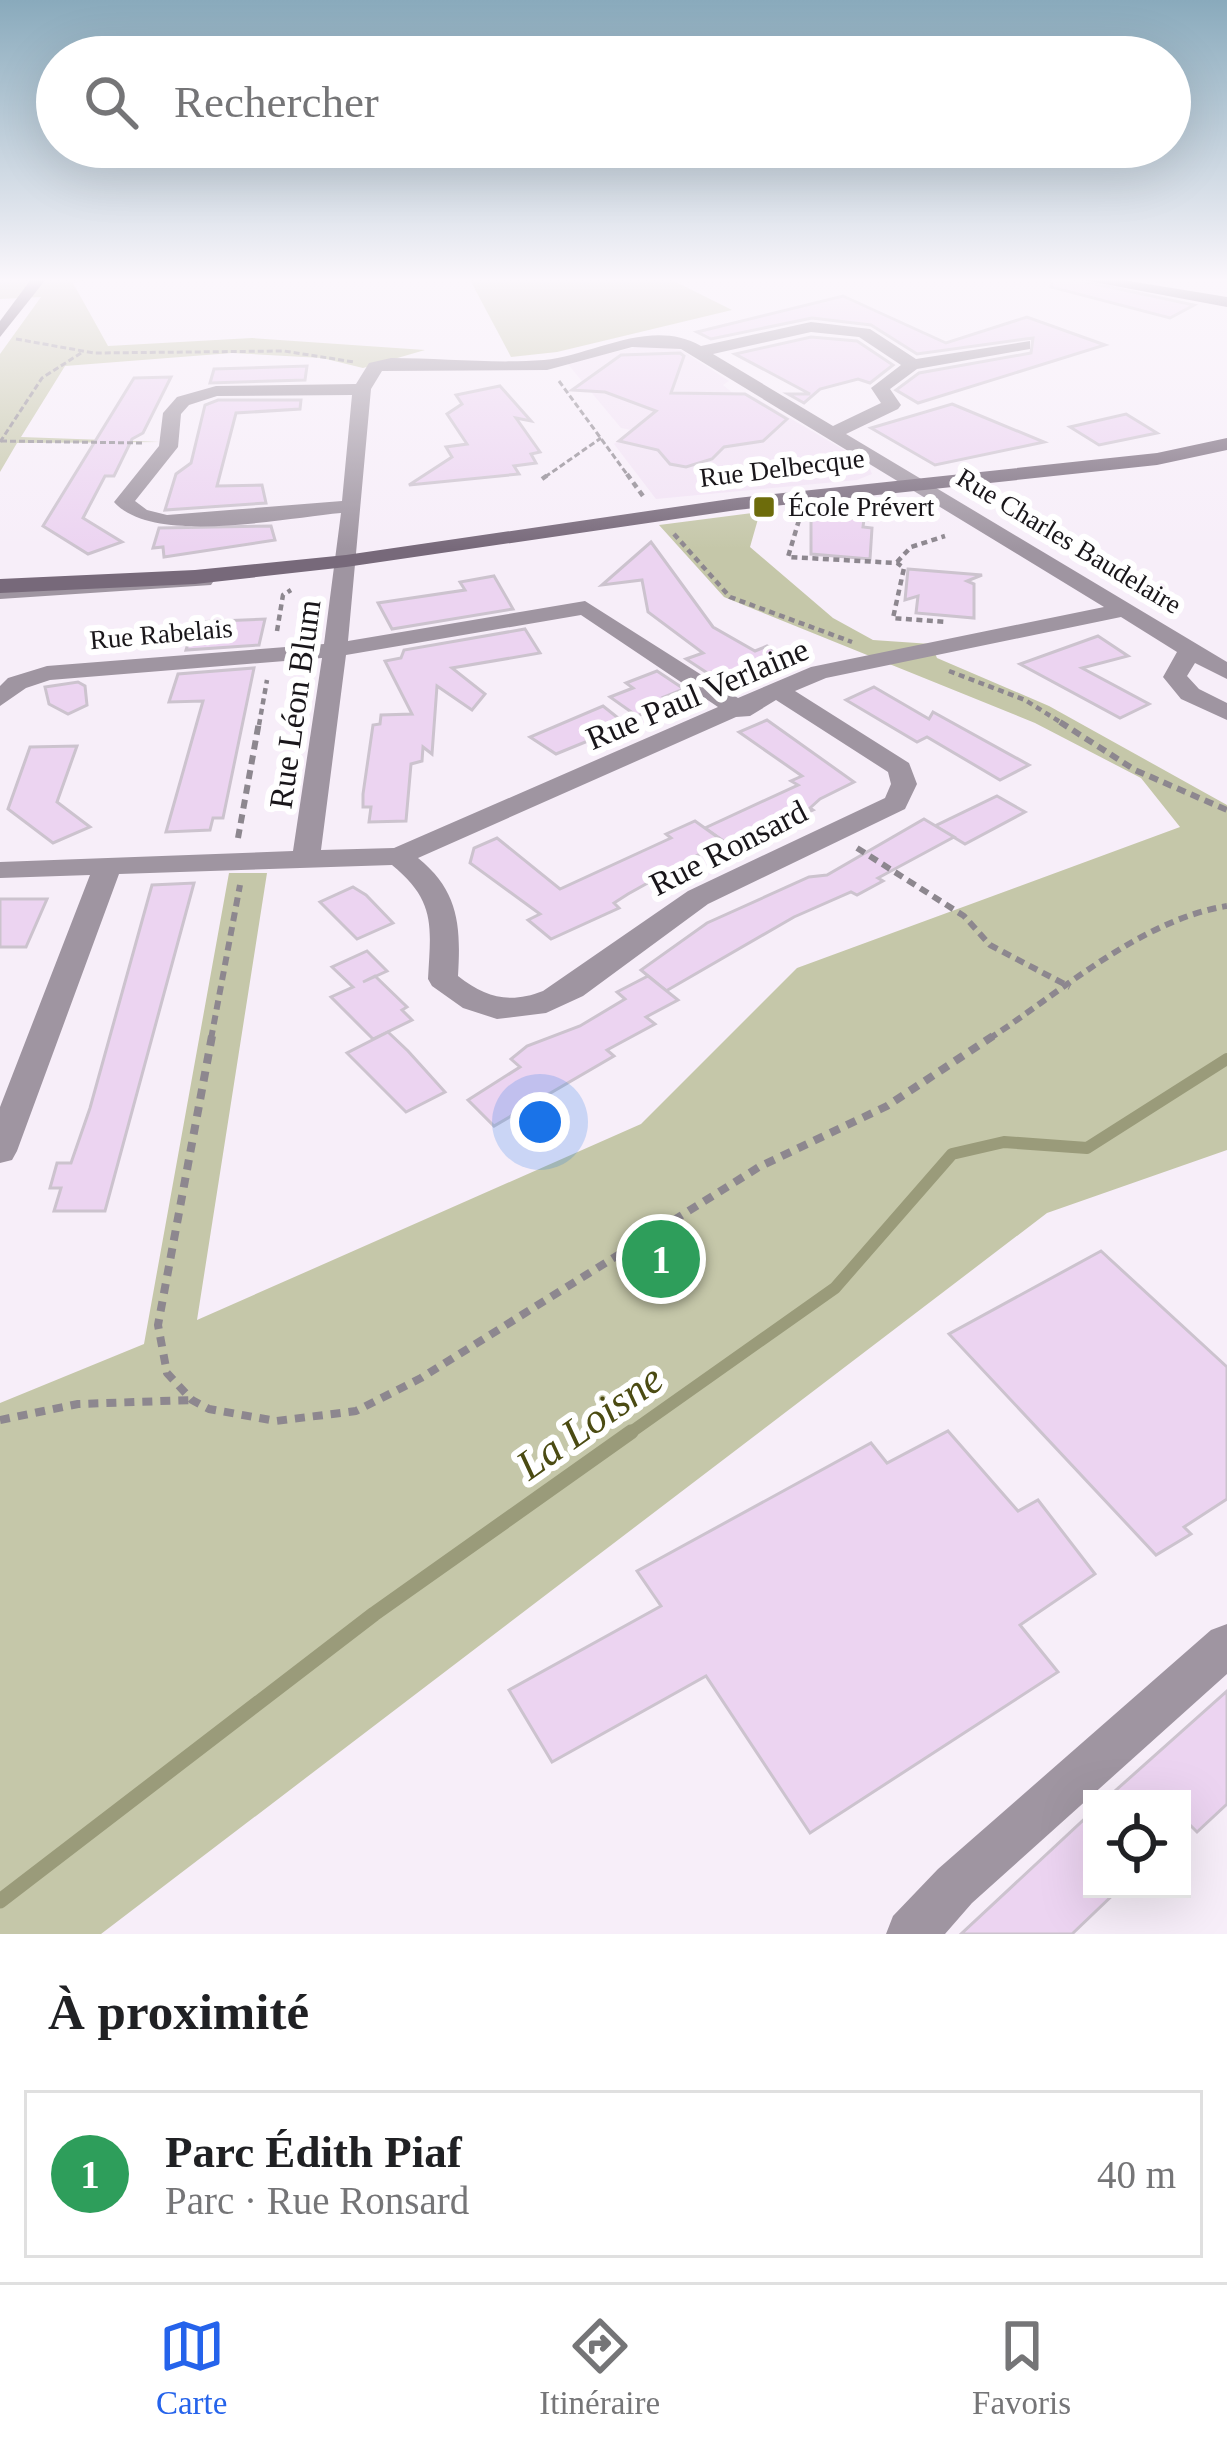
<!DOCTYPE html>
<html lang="fr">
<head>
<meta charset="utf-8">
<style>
  :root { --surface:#fff; --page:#f2f2f2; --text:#202124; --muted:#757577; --line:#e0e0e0; --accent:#2563eb }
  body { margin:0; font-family:"Times New Roman",serif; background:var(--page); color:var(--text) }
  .controls { position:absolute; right:36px; bottom:36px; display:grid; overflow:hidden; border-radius:0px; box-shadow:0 12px 48px #0002 }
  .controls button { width:108px; height:108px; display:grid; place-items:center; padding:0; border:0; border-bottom:3px solid var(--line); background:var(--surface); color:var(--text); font:60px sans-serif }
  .you { position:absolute; left:540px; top:1122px; width:42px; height:42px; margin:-30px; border:9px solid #fff; border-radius:50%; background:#1a73e8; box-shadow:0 0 0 18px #1a73e833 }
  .badge { display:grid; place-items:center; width:78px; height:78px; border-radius:50%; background:var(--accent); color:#fff; font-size:39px; font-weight:700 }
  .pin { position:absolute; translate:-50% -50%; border:6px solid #fff; box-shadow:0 3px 12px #0006 }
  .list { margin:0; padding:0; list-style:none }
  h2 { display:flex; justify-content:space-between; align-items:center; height:156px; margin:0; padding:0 48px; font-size:51px }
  h2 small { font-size:39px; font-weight:400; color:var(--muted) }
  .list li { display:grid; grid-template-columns:78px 1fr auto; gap:36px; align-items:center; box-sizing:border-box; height:168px; margin:0 24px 24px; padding:0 24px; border:3px solid var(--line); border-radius:0px }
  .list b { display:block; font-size:45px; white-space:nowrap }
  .list p { margin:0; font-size:39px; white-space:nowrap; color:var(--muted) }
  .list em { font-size:39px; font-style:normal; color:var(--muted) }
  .icon { flex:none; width:66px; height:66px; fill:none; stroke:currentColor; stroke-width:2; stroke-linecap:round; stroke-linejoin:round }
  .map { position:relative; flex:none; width:1227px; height:1934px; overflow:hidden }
  .search { position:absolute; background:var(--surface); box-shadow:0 12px 48px #0002; left:36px; right:36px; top:36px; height:132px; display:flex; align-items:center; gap:30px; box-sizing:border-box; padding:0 42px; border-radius:66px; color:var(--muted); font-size:45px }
  .sheet { height:348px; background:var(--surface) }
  nav { display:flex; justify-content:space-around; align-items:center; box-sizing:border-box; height:168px; border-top:3px solid var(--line); background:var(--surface); font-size:33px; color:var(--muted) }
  nav a { display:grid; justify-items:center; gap:6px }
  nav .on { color:var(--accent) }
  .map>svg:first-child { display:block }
</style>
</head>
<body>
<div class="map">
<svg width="1227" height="1934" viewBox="0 0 1227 1934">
  <rect width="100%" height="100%" fill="#f7eef9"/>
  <!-- built -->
  <polygon fill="#f2e3f5" points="646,345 681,350 729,381 723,385 740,399 754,397 868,464 872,474 857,480 656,499 614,444 631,430 621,428 567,363"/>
  <!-- green -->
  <g fill="#c5c7a9">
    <polygon points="0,278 106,278 73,283 108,346 252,338 425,350 363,368 322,358 232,353 65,366 21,437 160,442 17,443 0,472 0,354 41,297 0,299"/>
    <polygon points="668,278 732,310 557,352 511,357 469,278"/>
    <polygon points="760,512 750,547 833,618 873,640 931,644 937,658 1049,706 1227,805 1227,1150 1047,1213 101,1934 0,1934 0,1403 144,1344 229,873 267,873 197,1320 641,1124 797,968 1180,827 1141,778 1035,723 724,597 659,525"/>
  </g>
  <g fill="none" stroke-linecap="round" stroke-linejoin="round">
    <!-- stream-far1 -->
    <polyline stroke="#9a9b7a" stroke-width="12" points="627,1435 835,1288 952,1154 1004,1142 1087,1148 1227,1059"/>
    <!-- stream -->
    <polyline stroke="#9a9b7a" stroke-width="15" points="0,1901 374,1614 631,1432"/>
  </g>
  <!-- building -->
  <g fill="#ecd4f1" stroke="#ccc3ce" stroke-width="3">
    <polygon points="1052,278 1068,278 1194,305 1170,318 1051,287"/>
    <polygon points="843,296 946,343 1027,317 1105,345 918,403 896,390 919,373 1031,353 1033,338 917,354 871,325 812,318 711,339 697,332"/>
    <polygon points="811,337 857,341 893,365 870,383 858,379 820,389 804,403 788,394 810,394 735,354"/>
    <polygon points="680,353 684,356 671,393 745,394 787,419 763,441 724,447 712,459 686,467 670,464 658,450 619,441 656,411 605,392 572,390 621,355"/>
    <polygon points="307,366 305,380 210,383 214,369"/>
    <polygon points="171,377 143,433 132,439 114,476 105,476 83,518 122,542 88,554 43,526 134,378"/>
    <polygon points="500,386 531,421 516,418 540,452 531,454 536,463 514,466 519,474 409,485 452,457 446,447 467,444 447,414 462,404 456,395"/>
    <polygon points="218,400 301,400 300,409 236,413 217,486 262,485 266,503 165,510 176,474 191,463 205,405"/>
    <polygon points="952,404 1044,442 935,465 871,428"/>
    <polygon points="1126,414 1157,433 1099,445 1070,427"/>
    <polygon points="811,515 864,519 863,527 872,528 870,559 811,554"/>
    <polygon points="271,526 275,540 164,557 163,547 153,548 159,528"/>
    <polygon points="651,542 713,627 755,651 767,646 801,664 759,682 737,670 715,678 686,659 703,653 648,612 642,580 602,585"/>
    <polygon points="908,569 982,575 967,581 974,584 974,618 916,613 918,596 905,600"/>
    <polygon points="494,576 513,609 392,629 378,603 465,590 460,582"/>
    <polygon points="265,619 259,645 186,650 195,622"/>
    <polygon points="525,629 540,653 452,668 485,694 472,710 437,686 432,754 423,747 422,761 411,764 406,821 369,822 371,807 363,807 363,794 373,725 380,724 381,715 412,714 385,661 401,658 404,650"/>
    <polygon points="1098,636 1128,656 1082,668 1149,704 1120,718 1020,664"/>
    <polygon points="254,668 223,818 213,818 210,830 166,832 203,701 169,702 178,674"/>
    <polygon points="657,671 684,689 664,697 672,702 637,716 610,697 633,688 626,683"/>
    <polygon points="78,682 85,686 87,705 68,714 49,704 45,687"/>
    <polygon points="874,687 929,719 933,712 1029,765 1000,780 927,737 917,742 846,700"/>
    <polygon points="603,706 627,725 556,754 530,737"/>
    <polygon points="767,720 854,782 820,799 810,808 813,810 732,847 705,828 798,785 791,781 802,776 739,732"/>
    <polygon points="77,746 57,802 90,827 53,843 8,809 30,747"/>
    <polygon points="997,796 1025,812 965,844 935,826"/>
    <polygon points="924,819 954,837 878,878 883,881 857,895 851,892 794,917 666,991 641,970 707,923 809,877 827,875"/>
    <polygon points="695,821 723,841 628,894 614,903 619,908 551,939 528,920 540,914 470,863 474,848 497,838 560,889 671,838 666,834"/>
    <polygon points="194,883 105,1211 54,1211 61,1188 50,1188 57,1163 71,1163 90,1108 152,885"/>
    <polygon points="353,887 366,895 393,923 357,939 320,902"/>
    <polygon points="0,899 47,899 26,947 0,947"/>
    <polygon points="367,951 387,971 363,982 375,976 407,1007 402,1010 412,1020 373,1039 331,997 353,987 332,967"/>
    <polygon points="648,976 678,1000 646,1017 655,1024 607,1050 614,1056 494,1126 468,1100 520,1067 511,1059 527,1046 580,1026 625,999 617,992"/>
    <polygon points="388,1032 408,1051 445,1092 406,1112 347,1053"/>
    <polygon points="1101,1251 1227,1367 1227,1499 1184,1527 1191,1534 1156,1555 949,1334"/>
    <polygon points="948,1431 1018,1511 1038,1500 1095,1574 1020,1625 1058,1672 810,1833 706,1676 552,1762 509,1690 661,1606 637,1571 871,1443 887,1463"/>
    <polygon points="1227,1691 1227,1804 1197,1832 1182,1817 1182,1799 1106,1799"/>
    <polygon points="1092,1812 1092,1889 1119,1889 1072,1934 961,1934"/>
  </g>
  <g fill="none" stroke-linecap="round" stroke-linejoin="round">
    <!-- path-far3 -->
    <g stroke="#8d878f" stroke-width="3" stroke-dasharray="6 3" stroke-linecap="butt">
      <polyline points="16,339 94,353 284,351 354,362"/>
      <polyline points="559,381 629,477"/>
      <polyline points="1,441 142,443"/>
      <polyline points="0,442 42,378 81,353"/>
      <polyline points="545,477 601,438"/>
    </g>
    <!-- path-far2 -->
    <g stroke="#8d878f" stroke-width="4.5" stroke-dasharray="6 4.5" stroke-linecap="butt">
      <polyline points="627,474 643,496"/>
      <polyline points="542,479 549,474"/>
      <polyline points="799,520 788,557 897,563 904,568 893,618 946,622"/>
      <polyline points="674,534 730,597 852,642"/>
      <polyline points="897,562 911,547 945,536"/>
      <polyline points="277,631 283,595 291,590"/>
      <polyline points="949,671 1025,700 1065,725"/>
      <polyline points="259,725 267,680"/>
    </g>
    <!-- path-far1 -->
    <g stroke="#8d878f" stroke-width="6" stroke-dasharray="9 6" stroke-linecap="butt">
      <polyline points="1060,722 1135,770 1227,810"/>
      <polyline points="238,838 259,722"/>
      <polyline points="857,848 964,916 990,945 1070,987"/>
      <polyline points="211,1039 240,885"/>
      <path d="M989 1039C1061 992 1140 920 1227 906"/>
    </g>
    <!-- path -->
    <g stroke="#8d878f" stroke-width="8" stroke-dasharray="10 8" stroke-linecap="butt">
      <polyline points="212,1036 158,1325 167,1373 192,1400 209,1409 276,1421 356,1411 421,1378 759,1167 887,1106 993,1036"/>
      <polyline points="0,1420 78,1404 192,1400"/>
    </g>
    <!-- lane -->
    <polygon fill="#9f95a1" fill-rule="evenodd" points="206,578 213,582 211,585 0,599 0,591"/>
    <!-- street -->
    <g fill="#9f95a1" fill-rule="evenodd">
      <path d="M811 322 870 329 916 359 1030 341V349L1024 350 917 369 890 389 901 405 898 409 846 434 1227 662V679L1195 663 1187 676 1199 689 1227 703V720L1181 699 1163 677 1177 652 1121 617 826 678 795 691 909 763 917 784 905 809 708 904 583 996 546 1013 497 1019 463 1008 432 986 428 979C431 926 436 901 392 865L119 874 17 1151 12 1160 0 1163V1107L90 875 0 878V862L293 851 322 658 50 680 26 688 0 706V686L8 678 47 666 324 644 341 513C284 518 153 546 114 502L159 446 163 413 177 397 216 386 356 384 369 363 391 358C441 358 494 364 544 360 594 355 651 317 701 346ZM811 332 859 337 901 365 871 388 881 403 833 426 713 354ZM632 347 681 349 1104 607 811 667 738 698 585 601 348 641 371 389 382 371 547 370ZM352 395 342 501 167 515 147 510 135 501 178 447 181 414 189 405 217 396ZM581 615 718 707 394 848 321 850 346 655ZM776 700 888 772 891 784 885 798 688 891 543 991C510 1004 486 998 458 976 461 926 459 891 418 858L736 717 750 716Z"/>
      <polygon points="1227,1624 1227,1674 972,1903 945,1934 886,1934 893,1916 938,1869 1211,1630"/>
    </g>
    <!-- secondary -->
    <g fill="#77697a" fill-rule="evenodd">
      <polygon points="1072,278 1111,278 1227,297 1227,307"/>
      <polygon points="1227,438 1227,450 1157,465 737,510 346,567 195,584 0,593 0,579 195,570 346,555 737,498 1157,453"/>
    </g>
    <!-- primary -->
    <polygon fill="#5b4b5f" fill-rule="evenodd" points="32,278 47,278 0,337 0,321"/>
  </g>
  <!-- sky -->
  <linearGradient id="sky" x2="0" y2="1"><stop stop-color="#89aabc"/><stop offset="0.51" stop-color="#fbf7fc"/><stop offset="1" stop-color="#fbf7fc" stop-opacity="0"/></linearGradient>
  <rect width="1227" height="549" fill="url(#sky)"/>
  <!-- markers -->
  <rect fill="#6d6c0b" stroke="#fff" stroke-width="4.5" x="752" y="495" width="24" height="24" rx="6"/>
  <g text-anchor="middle" stroke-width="12" stroke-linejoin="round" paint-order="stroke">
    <!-- far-street labels -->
    <g font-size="27" fill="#19161a" stroke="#fff">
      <text transform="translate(782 468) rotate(-7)" y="9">Rue Delbecque</text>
      <text transform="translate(1069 541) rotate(31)" y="9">Rue Charles Baudelaire</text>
      <text transform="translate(161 634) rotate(-5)" y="9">Rue Rabelais</text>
    </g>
    <!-- far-poi labels -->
    <g font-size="27" fill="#19161a" stroke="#fff" text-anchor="start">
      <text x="788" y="516">École Prévert</text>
    </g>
    <!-- street labels -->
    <g font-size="33" fill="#19161a" stroke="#fff">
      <text transform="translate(697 693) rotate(-23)" y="12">Rue Paul Verlaine</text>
      <text transform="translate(294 704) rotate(-82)" y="12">Rue Léon Blum</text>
      <text transform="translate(728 847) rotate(-27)" y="12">Rue Ronsard</text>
    </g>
    <!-- near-water labels -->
    <g font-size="42" font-style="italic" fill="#4b4b12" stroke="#fff">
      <text transform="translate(589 1421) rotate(-35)" y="15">La Loisne</text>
    </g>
  </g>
</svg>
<div class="controls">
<button><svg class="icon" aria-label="locate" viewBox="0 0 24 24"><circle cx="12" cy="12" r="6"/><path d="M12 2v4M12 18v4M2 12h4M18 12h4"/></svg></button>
</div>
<div class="you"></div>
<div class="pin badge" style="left:661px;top:1259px;background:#2e9e5b">1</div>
<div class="search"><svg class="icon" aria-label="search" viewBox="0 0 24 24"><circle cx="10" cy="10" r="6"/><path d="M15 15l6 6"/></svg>Rechercher</div>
</div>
<section class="sheet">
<h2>À proximité<small></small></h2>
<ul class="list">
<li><span class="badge" style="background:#2e9e5b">1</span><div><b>Parc Édith Piaf</b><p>Parc · Rue Ronsard</p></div><em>40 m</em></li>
</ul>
</section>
<nav>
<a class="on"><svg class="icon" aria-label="map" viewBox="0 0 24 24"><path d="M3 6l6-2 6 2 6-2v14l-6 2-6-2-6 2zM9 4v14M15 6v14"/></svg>Carte</a>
<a><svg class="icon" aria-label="directions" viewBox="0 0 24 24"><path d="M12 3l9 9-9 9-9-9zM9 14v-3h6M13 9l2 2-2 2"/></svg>Itinéraire</a>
<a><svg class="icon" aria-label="saved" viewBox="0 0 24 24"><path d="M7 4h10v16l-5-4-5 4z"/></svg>Favoris</a>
</nav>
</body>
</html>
